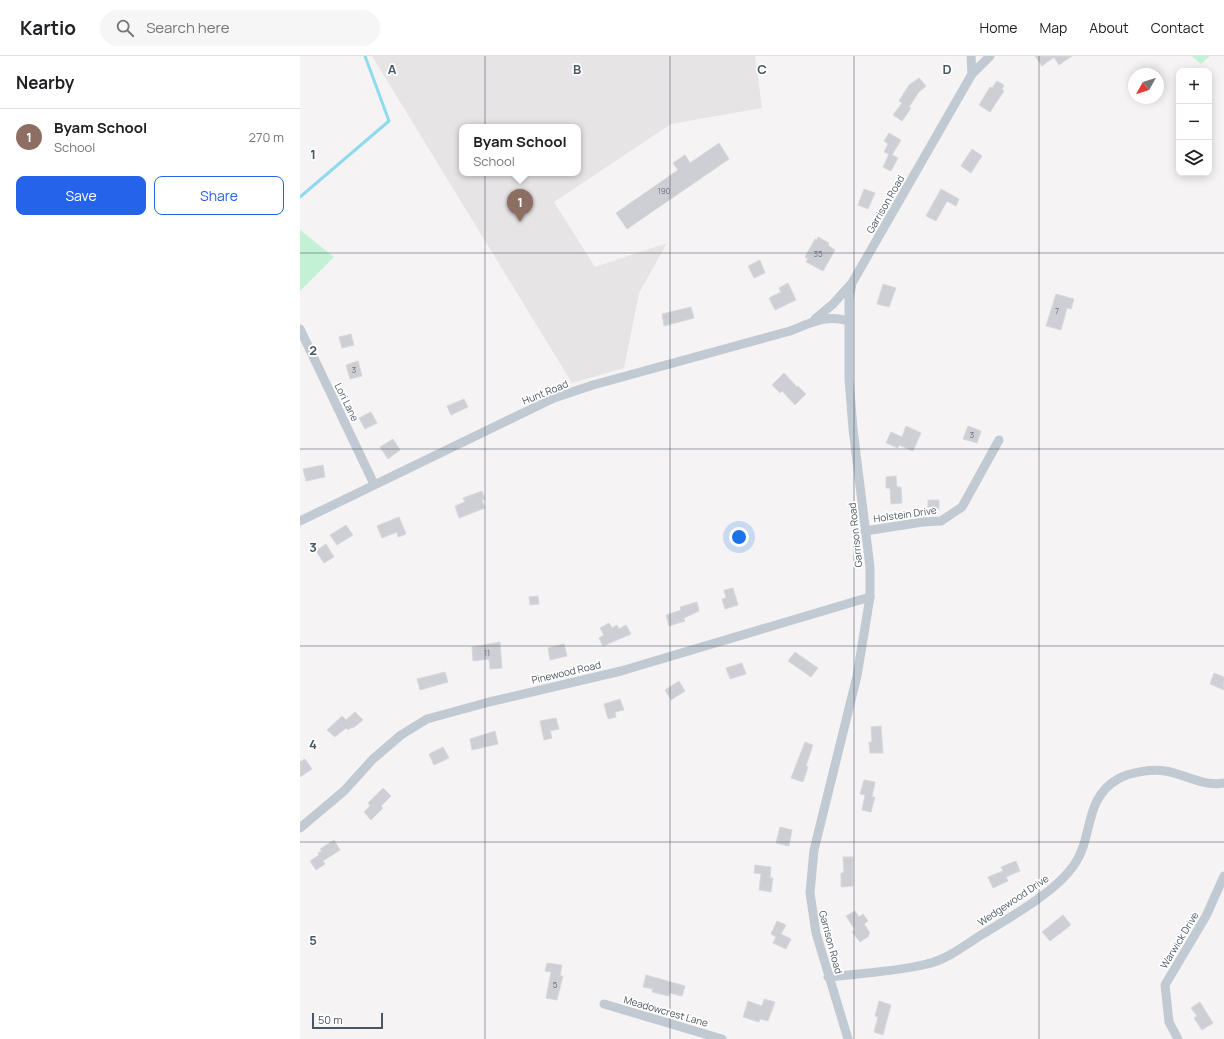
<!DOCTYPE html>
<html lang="en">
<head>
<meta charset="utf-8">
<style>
  :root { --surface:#fff; --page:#f6f6f6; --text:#202124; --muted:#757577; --line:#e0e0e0; --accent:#2563eb }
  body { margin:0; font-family:Manrope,sans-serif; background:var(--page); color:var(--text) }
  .controls { position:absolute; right:12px; top:12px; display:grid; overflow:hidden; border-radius:8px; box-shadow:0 2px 10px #0003 }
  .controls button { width:36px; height:36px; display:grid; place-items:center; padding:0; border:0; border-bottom:1px solid var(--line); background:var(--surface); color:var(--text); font:20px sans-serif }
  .compass { position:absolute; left:828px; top:12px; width:36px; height:36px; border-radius:50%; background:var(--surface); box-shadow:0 2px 10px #0003; rotate:231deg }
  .scale { position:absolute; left:12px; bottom:10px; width:71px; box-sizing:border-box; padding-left:4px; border:2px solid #4a5661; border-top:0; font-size:11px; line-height:14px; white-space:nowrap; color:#4a5661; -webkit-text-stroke:3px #fff; paint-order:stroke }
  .you { position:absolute; left:439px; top:481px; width:14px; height:14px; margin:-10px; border:3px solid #fff; border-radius:50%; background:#1a73e8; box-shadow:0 0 0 6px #1a73e833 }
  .badge { display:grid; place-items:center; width:26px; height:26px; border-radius:50%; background:var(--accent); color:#fff; font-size:13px; font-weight:700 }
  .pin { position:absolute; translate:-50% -33px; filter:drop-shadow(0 1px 2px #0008) }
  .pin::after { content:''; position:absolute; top:21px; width:14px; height:12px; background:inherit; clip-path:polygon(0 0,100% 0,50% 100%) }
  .popup { position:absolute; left:159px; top:68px; width:122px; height:52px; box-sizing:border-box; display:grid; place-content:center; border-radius:8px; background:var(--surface); filter:drop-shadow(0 1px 3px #0005); font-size:13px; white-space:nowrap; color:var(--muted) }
  .popup b { font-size:15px; color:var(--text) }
  .popup::after { content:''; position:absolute; left:50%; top:100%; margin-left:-8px; border:8px solid transparent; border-top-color:var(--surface) }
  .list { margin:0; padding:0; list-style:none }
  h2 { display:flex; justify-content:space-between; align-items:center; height:52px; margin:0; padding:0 16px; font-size:17px }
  h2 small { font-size:13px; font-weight:400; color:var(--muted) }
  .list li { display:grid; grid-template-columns:26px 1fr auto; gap:12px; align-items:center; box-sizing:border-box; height:56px; padding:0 16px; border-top:1px solid var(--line) }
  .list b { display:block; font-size:15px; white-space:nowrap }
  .list p { margin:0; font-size:13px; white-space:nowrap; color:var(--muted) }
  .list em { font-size:13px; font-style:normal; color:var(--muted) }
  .actions { display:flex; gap:8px; padding:12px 16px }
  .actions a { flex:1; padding:9px 0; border:1px solid var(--accent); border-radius:8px; text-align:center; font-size:14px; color:var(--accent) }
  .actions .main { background:var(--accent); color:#fff }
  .icon { flex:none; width:22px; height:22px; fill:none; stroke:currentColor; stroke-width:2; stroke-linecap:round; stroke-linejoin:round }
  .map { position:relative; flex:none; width:924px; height:983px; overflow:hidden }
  header { display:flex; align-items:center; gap:24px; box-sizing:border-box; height:56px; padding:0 20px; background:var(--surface); border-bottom:1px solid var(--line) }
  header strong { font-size:19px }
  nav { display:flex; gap:22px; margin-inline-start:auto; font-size:14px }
  .search { width:280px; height:36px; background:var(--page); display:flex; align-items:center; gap:10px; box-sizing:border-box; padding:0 14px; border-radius:22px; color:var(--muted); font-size:15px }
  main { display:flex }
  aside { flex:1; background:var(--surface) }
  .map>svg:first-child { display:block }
</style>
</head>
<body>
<header>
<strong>Kartio</strong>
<div class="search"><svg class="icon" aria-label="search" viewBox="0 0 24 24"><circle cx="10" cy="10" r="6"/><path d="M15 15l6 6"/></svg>Search here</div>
<nav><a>Home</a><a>Map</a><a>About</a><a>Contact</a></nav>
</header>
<main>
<aside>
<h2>Nearby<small></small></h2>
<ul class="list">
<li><span class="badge" style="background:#8d6e63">1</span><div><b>Byam School</b><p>School</p></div><em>270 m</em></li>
</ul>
<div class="actions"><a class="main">Save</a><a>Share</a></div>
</aside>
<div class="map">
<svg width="924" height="983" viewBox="0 0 924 983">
  <rect width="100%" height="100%" fill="#f5f3f3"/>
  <!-- education -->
  <path fill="#e6e4e5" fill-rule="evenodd" d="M72 0H455L462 52 371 68 254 146 295 211 367 187 339 237 324 312 272 327ZM162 71H278V117H162Z"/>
  <!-- green -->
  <g fill="#c3f1d5">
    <polygon points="892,0 910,0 901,8"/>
    <polygon points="0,174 34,201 0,235"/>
  </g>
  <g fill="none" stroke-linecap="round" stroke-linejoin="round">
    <!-- stream -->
    <polyline stroke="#90daee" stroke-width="3" points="0,141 89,65 65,0"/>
  </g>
  <!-- building -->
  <g fill="#cdcfd5" stroke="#d7d9de">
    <polygon points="735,0 772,0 759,9 754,1 742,10"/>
    <polygon points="619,22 626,30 618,37 609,51 611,52 602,65 593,59 602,47 599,45 609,29"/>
    <polygon points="697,25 704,29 702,33 704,35 690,56 679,49 690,31 692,32"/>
    <polygon points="589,77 601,84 592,99 598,102 591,115 583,111 589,98 584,96 588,88 584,85"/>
    <polygon points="419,87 429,103 327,173 316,157 378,114 373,107 385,99 390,107"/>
    <polygon points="672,93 682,100 671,117 661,110"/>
    <polygon points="564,133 575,137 568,153 558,149"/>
    <polygon points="641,133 659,143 656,150 647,145 636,165 626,160"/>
    <polygon points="518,181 529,187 528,189 535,194 523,215 506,206 508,203 505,201 515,183 517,184"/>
    <polygon points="460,204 465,217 454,222 448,210"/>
    <polygon points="488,227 496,244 475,254 469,242 481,236 479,232"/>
    <polygon points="583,228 596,232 589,251 577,248"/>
    <polygon points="756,238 774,243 771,253 767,252 761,274 746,270"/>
    <polygon points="391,251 394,262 364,270 362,258"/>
    <polygon points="51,278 54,289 42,292 39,281"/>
    <polygon points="58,305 62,320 50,323 46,309"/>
    <polygon points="484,317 497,331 498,330 506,338 495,349 482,335 480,337 472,329"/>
    <polygon points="164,343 168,351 151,359 147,350"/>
    <polygon points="71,356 77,367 65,373 59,362"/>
    <polygon points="606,370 621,377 613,395 599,389 598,392 586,387 591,376 602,381"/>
    <polygon points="668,370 681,375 677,387 663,383"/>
    <polygon points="93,383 100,394 88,403 80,391"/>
    <polygon points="23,409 25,421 6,425 3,413"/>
    <polygon points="596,420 597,431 601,431 602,447 591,448 590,432 586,432 586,421"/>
    <polygon points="182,435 185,443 182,444 185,452 159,462 155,450 165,446 163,442"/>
    <polygon points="628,444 639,444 639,453 628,454"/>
    <polygon points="99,461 106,478 98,481 97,476 82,482 77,470"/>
    <polygon points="46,469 53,479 37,489 30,479"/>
    <polygon points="26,488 34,501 24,507 16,495"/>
    <polygon points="433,532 438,549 425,553 422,543 426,542 424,534"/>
    <polygon points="238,540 239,548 230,549 229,541"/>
    <polygon points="397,546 399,555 384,562 385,565 369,570 366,559 381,554 380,551"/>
    <polygon points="309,567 312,572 317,569 319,573 326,569 331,578 303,590 299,582 304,579 300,572"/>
    <polygon points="200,586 202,612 190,613 189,603 173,605 172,591"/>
    <polygon points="264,588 267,600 250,604 248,592"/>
    <polygon points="495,596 518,612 511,621 488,605"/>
    <polygon points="442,607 446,618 430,623 426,612"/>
    <polygon points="145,616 148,626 120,634 117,623"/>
    <polygon points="914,617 924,621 924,634 910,628"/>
    <polygon points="379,625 385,635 371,644 365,634"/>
    <polygon points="320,643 324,654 315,656 316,661 308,663 304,648"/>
    <polygon points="55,656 63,664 53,672 52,671 48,674 46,672 35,681 27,674 42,660 46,664"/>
    <polygon points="256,662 259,673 250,675 252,682 244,684 240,665"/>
    <polygon points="581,670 583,697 570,697 569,686 572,686 571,671"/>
    <polygon points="195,675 198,688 172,694 170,683"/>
    <polygon points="505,686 513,689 506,710 508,711 503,726 491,722"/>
    <polygon points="143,691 149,702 134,709 129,698"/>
    <polygon points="5,703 12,713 0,721 0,706"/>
    <polygon points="564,724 575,726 572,741 575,741 571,756 562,754 565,739 560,738"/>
    <polygon points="83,732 91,740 81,750 83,752 71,764 64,756 70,750 68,747"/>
    <polygon points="480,771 492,774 489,790 476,787"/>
    <polygon points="34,784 40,794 23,805 25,808 16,814 10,805 19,799 18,797 22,795 20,793"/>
    <polygon points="543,801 553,801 553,830 541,831 541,817 544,817"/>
    <polygon points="716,805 720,815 706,821 708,825 693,832 688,821 703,815 701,811"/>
    <polygon points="455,809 471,811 470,822 473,822 471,836 459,834 461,818 454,817"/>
    <polygon points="555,855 559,861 563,858 568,865 564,868 570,877 568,878 569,880 560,886 552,876 555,874 546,860"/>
    <polygon points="763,859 771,869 750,885 742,876"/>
    <polygon points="477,865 486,869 481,878 491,883 486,893 473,887 476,881 471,878"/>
    <polygon points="247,907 262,909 260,920 263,920 257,944 246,942 251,916 245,915"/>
    <polygon points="346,919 385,930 382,940 370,937 369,940 352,936 353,933 343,931"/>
    <polygon points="464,943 475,946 468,965 460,963 459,966 443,961 448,945 462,950"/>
    <polygon points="579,945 591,949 583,979 574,976 578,961 575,960"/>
    <polygon points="900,946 913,967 902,974 894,962 897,960 891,952"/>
  </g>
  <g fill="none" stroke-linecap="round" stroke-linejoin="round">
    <!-- minor -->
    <g stroke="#c1cad2" stroke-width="9">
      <polyline points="671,0 672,18"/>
      <polyline points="515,263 533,248 551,228"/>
      <polyline points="0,273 74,428"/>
      <path d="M0 465 254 342 293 329 490 275C510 267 527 258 548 265"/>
      <polyline points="565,475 623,466 641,465 662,451 699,384"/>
      <polyline points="0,772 44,735 73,703 101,679 127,663 189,646 321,615 570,541"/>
      <path d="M528 921C561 917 595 916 627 908 645 904 663 891 678 881 707 863 755 837 774 809 794 781 783 743 818 723 830 716 852 713 865 715 885 718 904 731 924 727"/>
      <polyline points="304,948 422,983"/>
      <polyline points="548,983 516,877 510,837 514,794 557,620 570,541 570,511 553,373 549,323 549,244 552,227 672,18 690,0"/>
      <polyline points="878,983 869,966 865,929 906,860 924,820"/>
    </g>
  </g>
  <!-- grid -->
  <path fill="none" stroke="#4a5661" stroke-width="1" stroke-opacity="0.55" d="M185 0V983M370 0V983M554 0V983M739 0V983M0 197H924M0 393H924M0 590H924M0 786H924"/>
  <g text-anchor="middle" stroke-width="3.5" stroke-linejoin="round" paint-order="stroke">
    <!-- number labels -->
    <g font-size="8" fill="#6b747e">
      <text x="364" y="138">190</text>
      <text x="518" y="201">35</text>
      <text x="757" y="258">7</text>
      <text x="54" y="317">3</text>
      <text x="672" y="382">3</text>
      <text x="187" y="600">11</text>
      <text x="255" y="932">5</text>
    </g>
    <!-- street labels -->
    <g font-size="10" fill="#4a5661" stroke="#fff">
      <text transform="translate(585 148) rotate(-60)" y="4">Garrison Road</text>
      <text transform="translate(245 336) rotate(-22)" y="4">Hunt Road</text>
      <text transform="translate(47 346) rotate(64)" y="4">Lori Lane</text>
      <text transform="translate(605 458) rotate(-8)" y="4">Holstein Drive</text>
      <text transform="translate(555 479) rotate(-96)" y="4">Garrison Road</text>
      <text transform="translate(266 616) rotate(-13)" y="4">Pinewood Road</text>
      <text transform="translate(713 844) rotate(-34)" y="4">Wedgewood Drive</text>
      <text transform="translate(879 884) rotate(-59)" y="4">Warwick Drive</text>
      <text transform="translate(531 886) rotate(75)" y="4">Garrison Road</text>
      <text transform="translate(366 955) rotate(16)" y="4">Meadowcrest Lane</text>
    </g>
  </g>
  <g font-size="13" text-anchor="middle" font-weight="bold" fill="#4a5661" stroke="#fff" stroke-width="3.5" stroke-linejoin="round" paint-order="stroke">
    <text x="92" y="18">A</text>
    <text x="277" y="18">B</text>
    <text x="462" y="18">C</text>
    <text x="647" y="18">D</text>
    <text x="13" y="103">1</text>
    <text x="13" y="299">2</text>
    <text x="13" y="496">3</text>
    <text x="13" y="693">4</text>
    <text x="13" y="889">5</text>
  </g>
</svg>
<div class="controls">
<button>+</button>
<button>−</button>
<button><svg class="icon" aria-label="layers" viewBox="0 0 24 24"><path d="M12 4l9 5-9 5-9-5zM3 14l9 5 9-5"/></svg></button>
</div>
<svg class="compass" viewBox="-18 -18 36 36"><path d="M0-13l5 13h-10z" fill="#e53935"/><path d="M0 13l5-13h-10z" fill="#757577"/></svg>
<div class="scale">50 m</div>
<div class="you"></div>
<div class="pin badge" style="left:220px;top:166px;background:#8d6e63">1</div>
<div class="popup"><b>Byam School</b>School</div>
</div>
</main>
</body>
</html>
